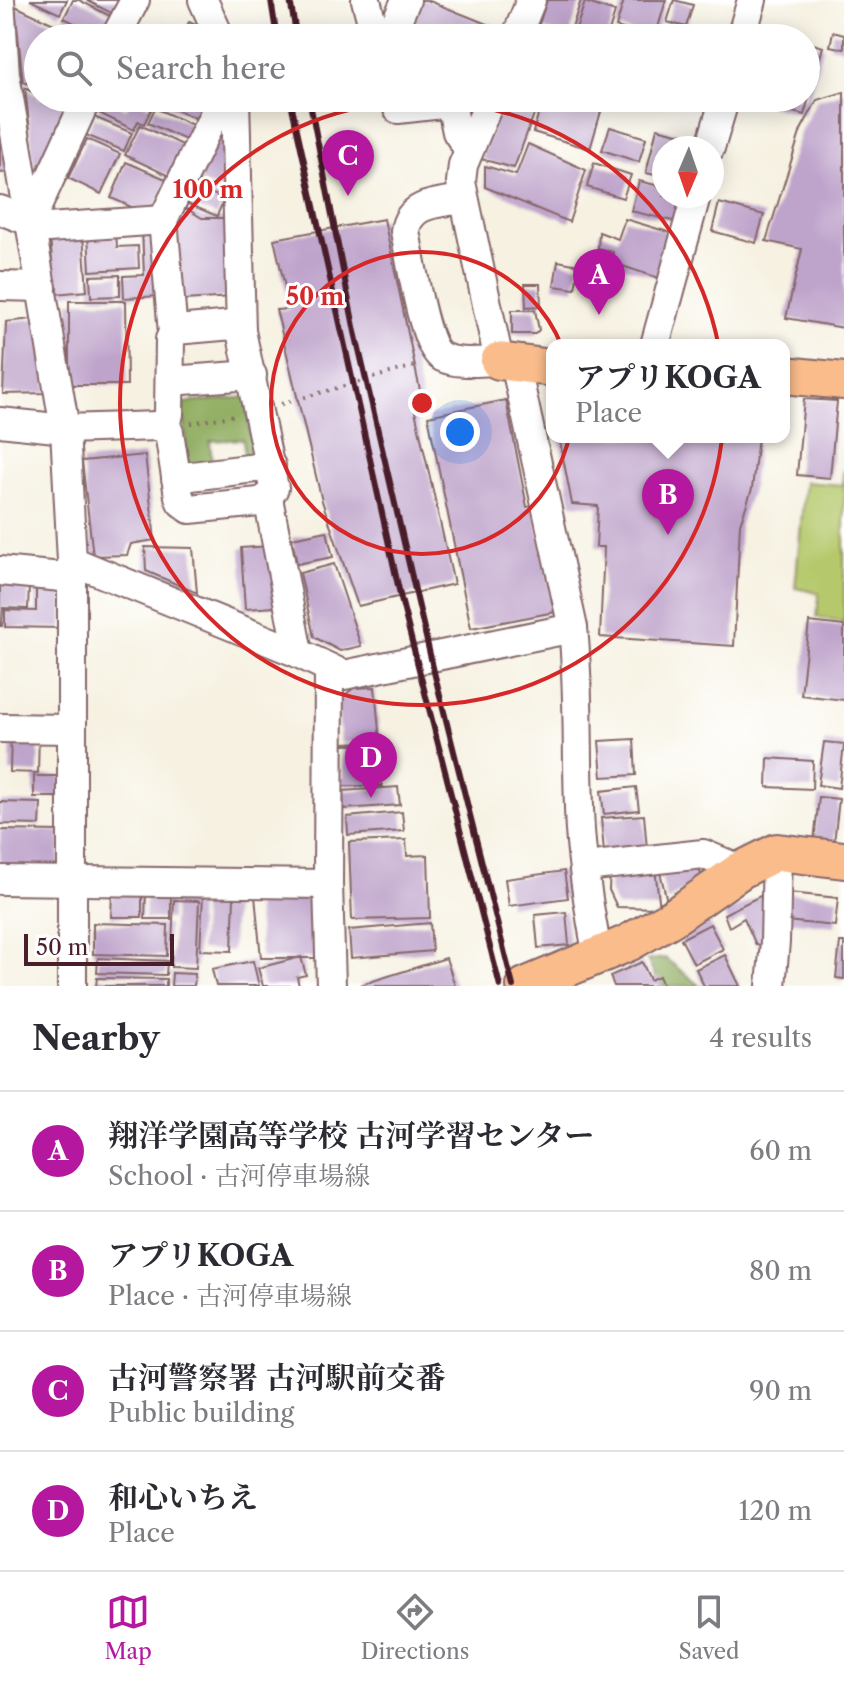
<!DOCTYPE html>
<html lang="en">
<head>
<meta charset="utf-8">
<style>
  :root { --surface:#fff; --page:#f2f2f3; --text:#2b2b33; --muted:#7c7c81; --line:#e1e1e2; --accent:#b5179e }
  body { margin:0; font-family:"Libre Caslon Text","Noto Serif JP",serif; background:var(--page); color:var(--text) }
  .compass { position:absolute; left:652px; top:136px; width:72px; height:72px; border-radius:50%; background:var(--surface); box-shadow:0 4px 20px #0003; rotate:182deg }
  .scale { position:absolute; left:24px; bottom:20px; width:150px; box-sizing:border-box; padding-left:8px; border:4px solid #4a1f2b; border-top:0; font-size:22px; line-height:28px; white-space:nowrap; color:#4a1f2b; -webkit-text-stroke:6px #fff; paint-order:stroke }
  .you { position:absolute; left:460px; top:432px; width:28px; height:28px; margin:-20px; border:6px solid #fff; border-radius:50%; background:#1a73e8; box-shadow:0 0 0 12px #1a73e833 }
  .badge { display:grid; place-items:center; width:52px; height:52px; border-radius:50%; background:var(--accent); color:#fff; font-size:26px; font-weight:700 }
  .pin { position:absolute; translate:-50% -66px; filter:drop-shadow(0 2px 4px #0008) }
  .pin::after { content:''; position:absolute; top:42px; width:28px; height:24px; background:inherit; clip-path:polygon(0 0,100% 0,50% 100%) }
  .popup { position:absolute; left:546px; top:339px; width:244px; height:104px; box-sizing:border-box; display:grid; place-content:center; border-radius:16px; background:var(--surface); filter:drop-shadow(0 2px 6px #0005); font-size:26px; white-space:nowrap; color:var(--muted) }
  .popup b { font-size:30px; color:var(--text) }
  .popup::after { content:''; position:absolute; left:50%; top:100%; margin-left:-16px; border:16px solid transparent; border-top-color:var(--surface) }
  .list { margin:0; padding:0; list-style:none }
  h2 { display:flex; justify-content:space-between; align-items:center; height:104px; margin:0; padding:0 32px; font-size:34px }
  h2 small { font-size:26px; font-weight:400; color:var(--muted) }
  .list li { display:grid; grid-template-columns:52px 1fr auto; gap:24px; align-items:center; box-sizing:border-box; height:120px; padding:0 32px; border-top:2px solid var(--line) }
  .list b { display:block; font-size:30px; white-space:nowrap }
  .list p { margin:0; font-size:26px; white-space:nowrap; color:var(--muted) }
  .list em { font-size:26px; font-style:normal; color:var(--muted) }
  .icon { flex:none; width:44px; height:44px; fill:none; stroke:currentColor; stroke-width:2; stroke-linecap:round; stroke-linejoin:round }
  .map { position:relative; flex:none; width:844px; height:986px; overflow:hidden }
  .search { position:absolute; background:var(--surface); box-shadow:0 4px 20px #0003; left:24px; right:24px; top:24px; height:88px; display:flex; align-items:center; gap:20px; box-sizing:border-box; padding:0 28px; border-radius:44px; color:var(--muted); font-size:30px }
  .sheet { height:584px; background:var(--surface) }
  nav { display:flex; justify-content:space-around; align-items:center; box-sizing:border-box; height:112px; border-top:2px solid var(--line); background:var(--surface); font-size:22px; color:var(--muted) }
  nav a { display:grid; justify-items:center; gap:4px }
  nav .on { color:var(--accent) }
  .map>svg:first-child { display:block }
</style>
</head>
<body>
<div class="map">
<svg width="844" height="986" viewBox="0 0 844 986">
  <rect width="100%" height="100%" fill="#fff"/>
  <filter id="ink" filterUnits="userSpaceOnUse"><feTurbulence type="fractalNoise" baseFrequency=".0125" numOctaves="2"/><feDisplacementMap in="SourceGraphic" scale="16" xChannelSelector="R" yChannelSelector="G"/><feConvolveMatrix kernelMatrix="1 2 1 2 8 2 1 2 1" color-interpolation-filters="sRGB"/></filter>
  <filter id="wash" filterUnits="userSpaceOnUse"><feTurbulence type="fractalNoise" baseFrequency=".006" numOctaves="4" result="noise"/><feDisplacementMap in="SourceGraphic" scale="32" xChannelSelector="R" yChannelSelector="G"/><feGaussianBlur stdDeviation="1.8" result="paint"/><feColorMatrix in="noise" values="0 0 0 0 0 0 0 0 0 0 0 0 0 0 0 0 0 1.4 0 .05"/><feComposite in="paint" operator="in"/></filter>
  <g filter="url(#wash)">
    <rect width="100%" height="100%" fill="#f6f1e1"/>
    <!-- green -->
    <polygon fill="#b5c96c" stroke="#80744c" stroke-width="2" points="844,469 844,622 817,617 819,593 795,588 805,482 842,485"/>
    <!-- forest -->
    <g fill="#90ad60" stroke="#6d6646" stroke-width="2">
      <polygon points="247,397 252,460 245,460 243,439 210,441 212,465 188,467 183,403"/>
      <polygon points="665,958 700,986 660,986 647,960"/>
    </g>
    <g id="blocks">
      <!-- building -->
      <g fill="#bea3ca">
        <polygon points="30,0 67,0 60,14"/>
        <polygon points="73,0 79,0 116,19 104,38 64,18"/>
        <polygon points="86,0 127,0 119,17"/>
        <polygon points="414,0 427,0 497,28 493,38 398,38"/>
        <polygon points="547,0 581,0 569,37 538,27"/>
        <polygon points="624,0 666,0 655,38 616,27"/>
        <polygon points="674,0 693,5 686,27 667,22"/>
        <polygon points="585,2 615,12 607,38 573,38"/>
        <polygon points="15,6 56,25 50,38 38,38 38,66 30,84 23,82"/>
        <polygon points="189,22 211,32 208,38 181,38"/>
        <polygon points="60,26 88,38 55,38"/>
        <polygon points="671,27 707,37 707,38 668,38"/>
        <polygon points="833,32 844,35 844,49 830,46"/>
        <polygon points="806,42 823,47 804,115 746,99 806,98"/>
        <polygon points="25,88 38,95 38,98 45,98 67,108 37,190"/>
        <polygon points="844,92 844,328 786,318 802,249 766,241 801,130 817,100"/>
        <polygon points="133,98 152,108 144,124 138,121 134,130 97,112 103,99 126,109"/>
        <polygon points="161,98 215,98 204,122 159,102"/>
        <polygon points="229,98 231,194 190,178"/>
        <polygon points="503,98 540,98 514,168 481,159"/>
        <polygon points="543,98 561,101 562,98 605,98 590,149 533,132"/>
        <polygon points="155,108 197,127 190,142 148,123"/>
        <polygon points="94,117 132,133 124,151 86,135"/>
        <polygon points="140,125 187,147 173,178 125,155"/>
        <polygon points="610,127 646,138 639,162 602,150"/>
        <polygon points="657,128 702,139 700,148 664,148 664,177 646,173"/>
        <polygon points="6,132 9,172 0,173 0,133"/>
        <polygon points="87,139 120,154 101,194 68,178"/>
        <polygon points="528,144 586,170 569,222 485,187 485,166 516,175"/>
        <polygon points="126,162 168,180 152,216 111,198"/>
        <polygon points="594,163 631,175 623,198 587,187"/>
        <polygon points="639,181 664,187 664,196 684,196 677,222 631,211"/>
        <polygon points="191,184 224,199 217,216 183,202"/>
        <polygon points="719,203 764,215 756,243 712,231"/>
        <polygon points="175,208 187,209 202,218 233,218 233,297 183,300"/>
        <polygon points="384,219 422,400 413,402 454,584 358,606 322,501 279,321 276,310 290,309 274,239"/>
        <polygon points="625,219 678,235 665,280 613,263 613,252 598,248 599,232 618,239"/>
        <polygon points="142,229 159,229 161,296 124,298 123,276 144,275"/>
        <polygon points="116,232 117,247 138,246 139,268 90,271 88,234"/>
        <polygon points="83,234 87,291 55,294 50,237"/>
        <polygon points="558,261 579,265 575,289 554,286"/>
        <polygon points="120,275 120,296 91,297 90,276"/>
        <polygon points="525,284 540,284 541,306 526,307"/>
        <polygon points="69,301 126,301 127,385 69,385"/>
        <polygon points="512,310 535,310 539,330 535,334 512,334"/>
        <polygon points="41,318 47,393 3,394 6,322"/>
        <polygon points="804,399 837,401 830,478 797,475"/>
        <polygon points="506,400 527,507 534,506 555,612 471,628 428,416"/>
        <polygon points="559,437 758,437 752,489 740,524 734,646 600,637 604,547 596,547 598,506 572,504"/>
        <polygon points="145,455 155,540 131,544 127,555 93,556 82,461"/>
        <polygon points="327,531 333,557 297,564 292,538"/>
        <polygon points="271,546 275,607 245,609 241,548"/>
        <polygon points="145,547 193,548 197,593 146,571"/>
        <polygon points="334,564 361,646 340,651 314,637 300,573"/>
        <polygon points="0,584 29,585 28,609 3,608 2,626 0,626"/>
        <polygon points="36,586 63,587 62,628 5,627 5,610 36,611"/>
        <polygon points="809,622 844,626 844,700 801,695"/>
        <polygon points="375,687 380,742 341,743 337,701 354,688"/>
        <polygon points="11,733 39,734 38,773 10,772"/>
        <polygon points="634,739 636,775 602,777 599,741"/>
        <polygon points="824,742 844,744 839,788 818,785"/>
        <polygon points="380,744 382,786 343,786 342,745"/>
        <polygon points="768,758 813,761 812,789 767,787"/>
        <rect x="34" y="776" width="27" height="21"/>
        <polygon points="398,787 400,805 344,809 343,791"/>
        <polygon points="636,787 639,810 604,814 601,791"/>
        <polygon points="819,797 839,799 834,843 814,841"/>
        <polygon points="0,802 41,803 40,825 0,824"/>
        <polygon points="402,812 404,831 348,835 347,817"/>
        <polygon points="644,815 647,849 604,853 601,818"/>
        <polygon points="0,830 60,831 59,866 0,866"/>
        <polygon points="406,840 407,856 428,855 430,918 352,920 349,842"/>
        <polygon points="610,869 655,869 660,908 617,907 609,890"/>
        <polygon points="699,869 702,877 667,901 660,872"/>
        <polygon points="564,871 568,898 509,906 505,879"/>
        <polygon points="146,889 171,889 171,919 145,919"/>
        <polygon points="112,893 142,894 142,917 111,917"/>
        <polygon points="766,893 767,944 756,945 744,918 729,927 724,914"/>
        <polygon points="789,893 838,898 835,926 786,921"/>
        <polygon points="203,896 234,897 232,951 200,950"/>
        <polygon points="255,896 317,896 315,958 261,958"/>
        <polygon points="174,900 199,901 196,968 171,967"/>
        <polygon points="566,912 569,945 538,948 535,915"/>
        <polygon points="93,923 168,925 167,956 93,954"/>
        <polygon points="430,923 432,951 351,958 349,930"/>
        <polygon points="710,924 723,949 694,964 681,939"/>
        <polygon points="840,942 844,942 844,979 836,978"/>
        <polygon points="725,955 740,986 704,986 696,969"/>
        <polygon points="301,957 306,975 297,977 299,986 263,986 258,968"/>
        <polygon points="98,958 167,961 166,975 97,973"/>
        <polygon points="446,958 455,986 360,986 360,985"/>
        <polygon points="253,961 259,986 216,986 212,969"/>
        <polygon points="642,962 650,980 659,976 663,986 614,986 610,976"/>
        <polygon points="172,973 195,974 194,986 171,986"/>
        <polygon points="97,978 166,979 166,986 96,986"/>
      </g>
    </g>
  </g>
  <g filter="url(#ink)">
    <use href="#blocks" fill-opacity="0" stroke="#86686b" stroke-width="2"/>
    <g fill="none" stroke-linecap="round" stroke-linejoin="round">
      <defs>
        <g id="minor">
          <polyline points="0,0 5,74 65,429 72,561 72,986"/>
          <polyline points="203,0 220,38"/>
          <polyline points="366,0 376,38"/>
          <polyline points="115,38 135,0"/>
          <polyline points="389,38 406,0"/>
          <polyline points="516,38 531,0"/>
          <polyline points="741,38 752,0"/>
          <polyline points="235,98 241,331"/>
          <polyline points="394,98 398,109 451,103 457,132 469,150"/>
          <polyline points="710,148 725,98"/>
          <path d="M463 199C440 203 409 202 405 231 410 255 423 347 442 357 458 365 482 361 499 361L461 182 463 165 491 98"/>
          <polyline points="0,210 48,228 163,220"/>
          <polyline points="30,222 87,98"/>
          <polyline points="0,286 42,287"/>
          <polygon points="233,325 241,331 274,488 268,498 259,502 190,509 181,502 179,496 169,432 158,426 167,421 169,414 170,339 176,330"/>
          <polyline points="173,333 163,220 222,98"/>
          <polyline points="655,345 696,196"/>
          <path d="M515 363 573 628C580 695 576 762 580 830 583 872 590 915 598 957"/>
          <polyline points="170,381 252,375"/>
          <polyline points="0,422 65,429 158,426"/>
          <polyline points="176,478 271,466"/>
          <polyline points="268,498 298,653"/>
          <polyline points="72,561 298,653 344,675 573,628"/>
          <polyline points="0,571 72,578"/>
          <polyline points="329,668 328,884 331,986"/>
          <polyline points="0,728 71,729"/>
          <polyline points="585,867 703,854 741,870"/>
          <polyline points="0,880 328,884"/>
          <polyline points="771,986 775,942 777,852"/>
        </g>
        <g id="major">
          <polyline points="499,361 552,368"/>
          <polyline points="784,375 844,381"/>
          <polyline points="525,986 628,943 672,918 741,870 777,852 844,860"/>
        </g>
      </defs>
      <!-- minor casing -->
      <use href="#minor" stroke="#86686b" stroke-width="32"/>
      <!-- major casing -->
      <use href="#major" stroke="#86686b" stroke-width="40"/>
      <!-- path -->
      <g stroke="#86686b" stroke-width="4" stroke-dasharray="2 6" stroke-linecap="butt">
        <polyline points="281,404 418,365"/>
        <polyline points="191,423 237,415"/>
      </g>
      <!-- minor -->
      <use href="#minor" stroke="#fff" stroke-width="28"/>
      <!-- major -->
      <use href="#major" stroke="#fabc8b" stroke-width="36"/>
      <!-- rail -->
      <g stroke="#4a1f2b" stroke-width="6">
        <polyline points="271,0 277,38"/>
        <polyline points="290,0 297,38"/>
        <polyline points="290,98 401,599 500,986"/>
        <polyline points="309,98 355,332 435,676 513,986"/>
      </g>
    </g>
  </g>
  <!-- distance rings -->
  <g fill="none" stroke="#d62828" stroke-width="4">
    <circle cx="422" cy="403" r="151"/>
    <circle cx="422" cy="403" r="302"/>
  </g>
  <circle cx="422" cy="403" r="12" fill="#d62828" stroke="#fff" stroke-width="4"/>
  <g font-size="24" text-anchor="middle" font-weight="bold" fill="#d62828" stroke="#fff" stroke-width="6" stroke-linejoin="round" paint-order="stroke">
    <text x="208" y="198">100 m</text>
    <text x="315" y="305">50 m</text>
  </g>
</svg>
<svg class="compass" viewBox="-18 -18 36 36"><path d="M0-13l5 13h-10z" fill="#e53935"/><path d="M0 13l5-13h-10z" fill="#7c7c81"/></svg>
<div class="scale">50 m</div>
<div class="you"></div>
<div class="pin badge" style="left:599px;top:315px">A</div>
<div class="pin badge" style="left:668px;top:535px">B</div>
<div class="popup"><b>アプリKOGA</b>Place</div>
<div class="pin badge" style="left:348px;top:196px">C</div>
<div class="pin badge" style="left:371px;top:798px">D</div>
<div class="search"><svg class="icon" aria-label="search" viewBox="0 0 24 24"><circle cx="10" cy="10" r="6"/><path d="M15 15l6 6"/></svg>Search here</div>
</div>
<section class="sheet">
<h2>Nearby<small>4 results</small></h2>
<ul class="list">
<li><span class="badge">A</span><div><b>翔洋学園高等学校 古河学習センター</b><p>School · 古河停車場線</p></div><em>60 m</em></li>
<li><span class="badge">B</span><div><b>アプリKOGA</b><p>Place · 古河停車場線</p></div><em>80 m</em></li>
<li><span class="badge">C</span><div><b>古河警察署 古河駅前交番</b><p>Public building</p></div><em>90 m</em></li>
<li><span class="badge">D</span><div><b>和心いちえ</b><p>Place</p></div><em>120 m</em></li>
</ul>
</section>
<nav>
<a class="on"><svg class="icon" aria-label="map" viewBox="0 0 24 24"><path d="M3 6l6-2 6 2 6-2v14l-6 2-6-2-6 2zM9 4v14M15 6v14"/></svg>Map</a>
<a><svg class="icon" aria-label="directions" viewBox="0 0 24 24"><path d="M12 3l9 9-9 9-9-9zM9 14v-3h6M13 9l2 2-2 2"/></svg>Directions</a>
<a><svg class="icon" aria-label="saved" viewBox="0 0 24 24"><path d="M7 4h10v16l-5-4-5 4z"/></svg>Saved</a>
</nav>
</body>
</html>
